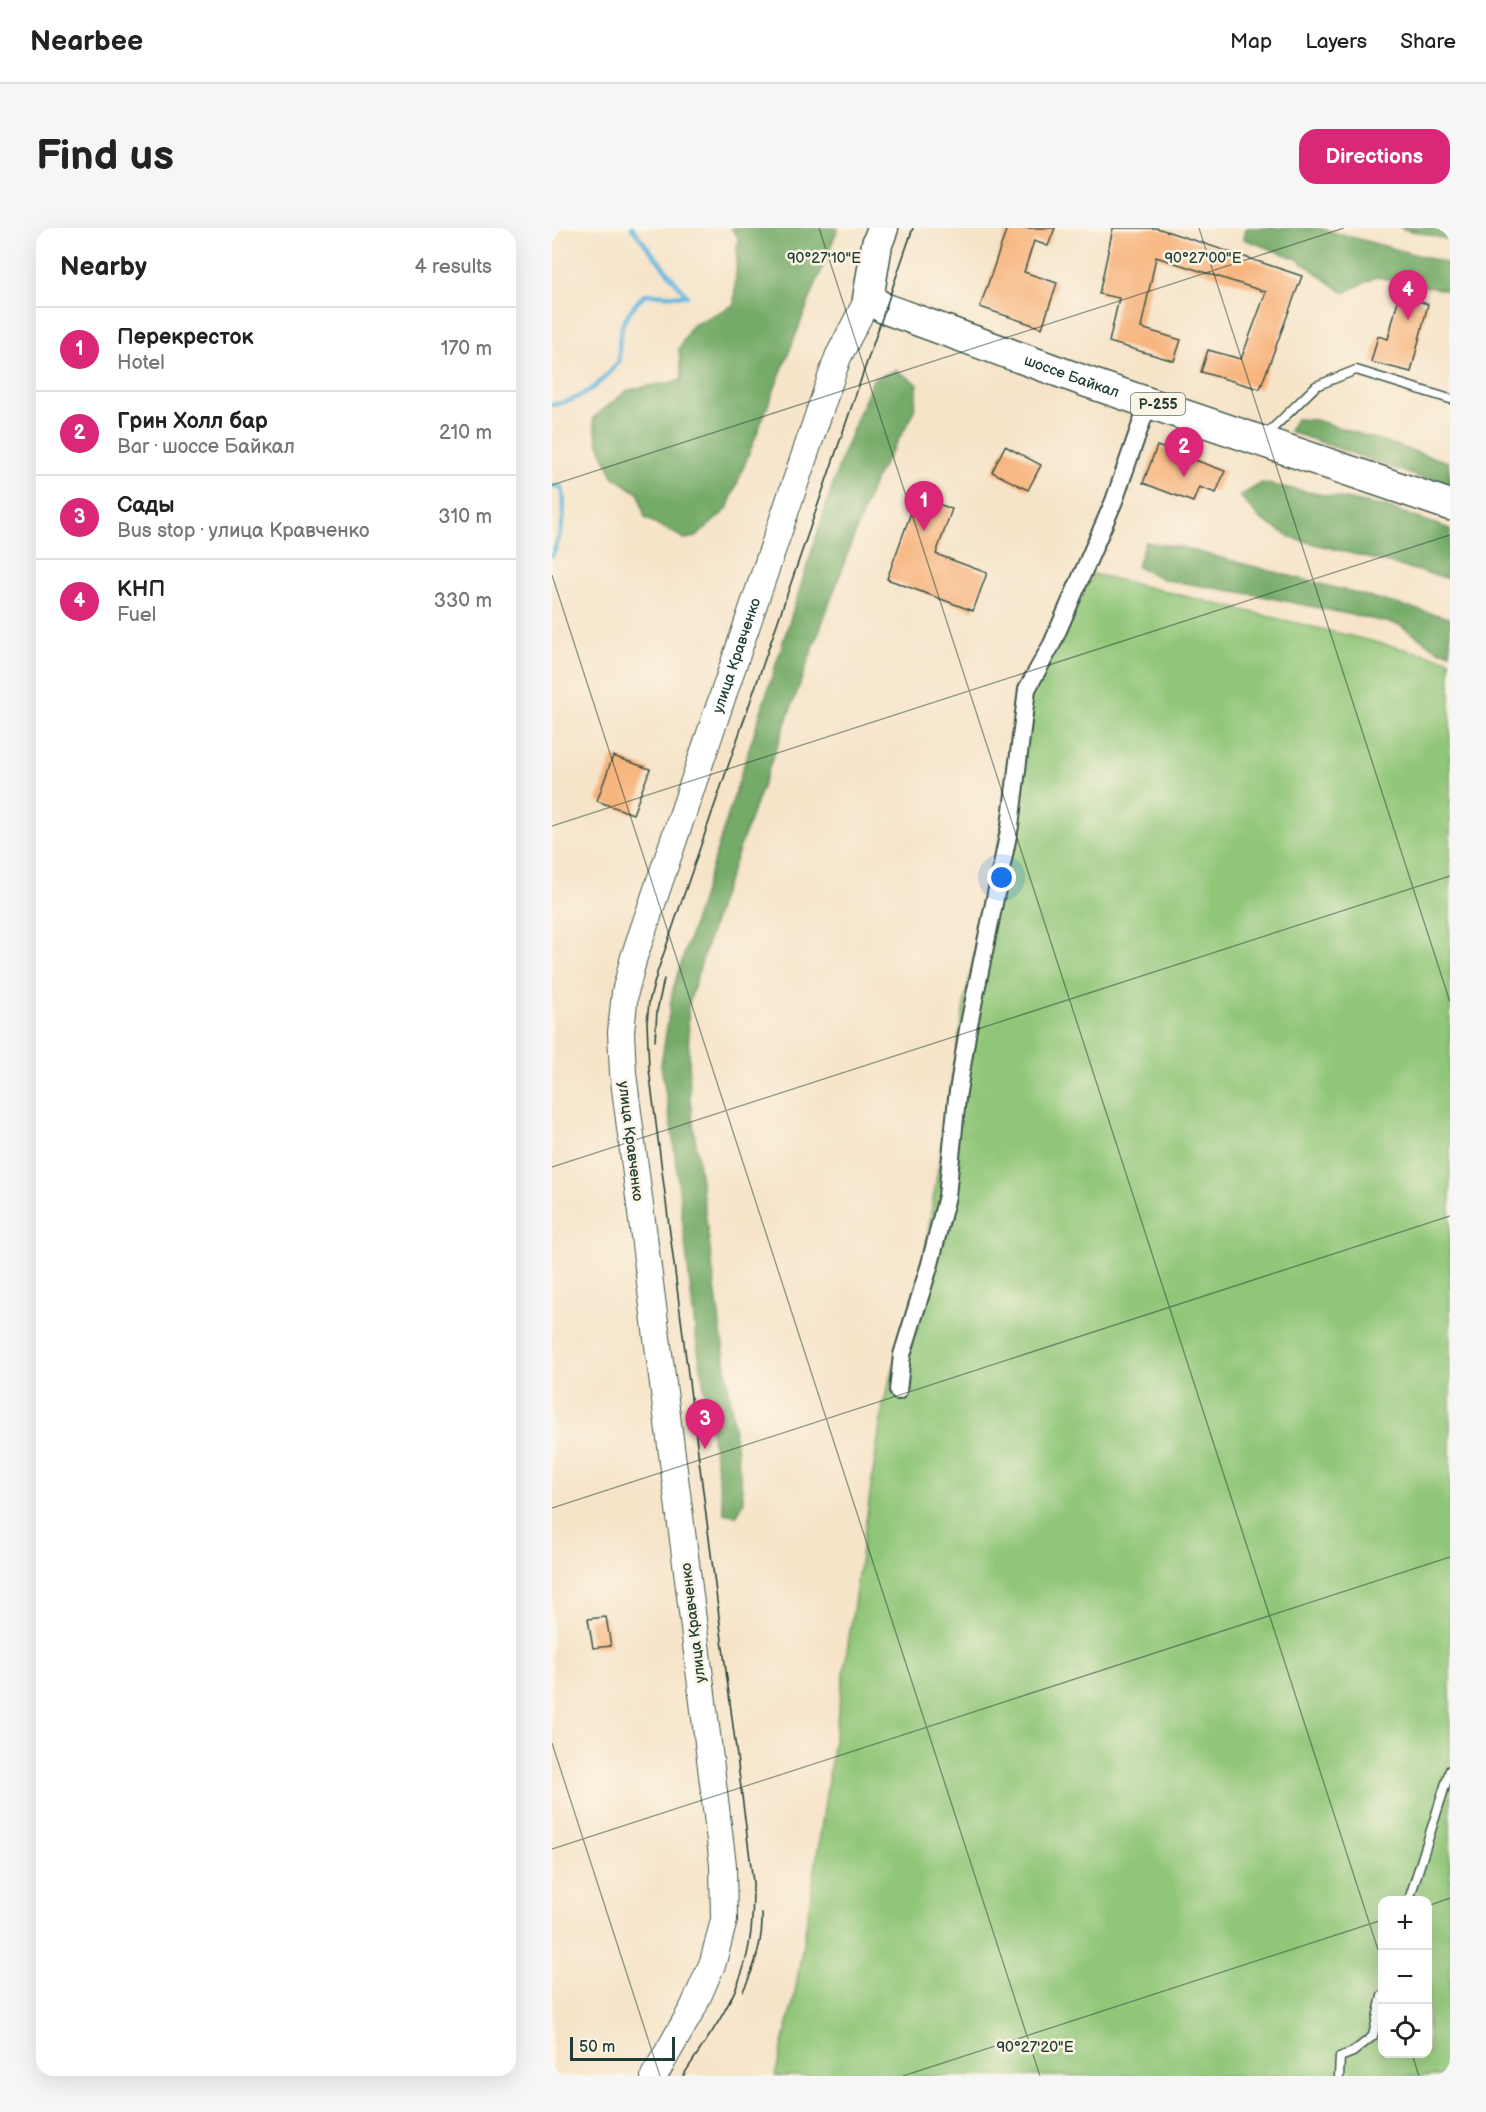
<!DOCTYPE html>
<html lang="en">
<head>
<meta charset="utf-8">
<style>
  :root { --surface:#fff; --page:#f6f6f6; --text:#222; --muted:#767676; --line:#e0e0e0; --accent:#db2777 }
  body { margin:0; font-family:"Balsamiq Sans",sans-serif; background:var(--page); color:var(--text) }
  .controls { position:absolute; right:18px; bottom:18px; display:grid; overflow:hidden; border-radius:12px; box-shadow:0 6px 24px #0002 }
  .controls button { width:54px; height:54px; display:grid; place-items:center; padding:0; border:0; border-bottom:2px solid var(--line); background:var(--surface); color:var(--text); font:30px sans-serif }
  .scale { position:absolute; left:18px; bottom:15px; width:105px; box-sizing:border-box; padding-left:6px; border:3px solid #1f3d34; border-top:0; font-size:16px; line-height:21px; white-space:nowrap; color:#1f3d34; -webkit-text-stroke:4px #fcf5e5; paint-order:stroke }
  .you { position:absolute; left:450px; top:650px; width:21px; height:21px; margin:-15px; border:4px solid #fff; border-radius:50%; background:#1a73e8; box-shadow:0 0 0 9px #1a73e833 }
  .badge { display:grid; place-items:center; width:39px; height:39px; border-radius:50%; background:var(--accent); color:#fff; font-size:20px; font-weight:700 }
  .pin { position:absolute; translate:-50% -50px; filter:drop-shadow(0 2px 3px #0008) }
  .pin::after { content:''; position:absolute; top:32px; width:21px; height:18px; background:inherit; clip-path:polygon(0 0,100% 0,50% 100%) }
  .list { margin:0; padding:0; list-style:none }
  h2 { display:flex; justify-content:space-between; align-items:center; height:78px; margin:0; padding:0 24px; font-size:26px }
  h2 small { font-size:20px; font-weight:400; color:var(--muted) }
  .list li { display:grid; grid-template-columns:39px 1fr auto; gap:18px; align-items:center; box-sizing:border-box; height:84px; padding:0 24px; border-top:2px solid var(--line) }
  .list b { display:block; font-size:22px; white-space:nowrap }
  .list p { margin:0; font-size:20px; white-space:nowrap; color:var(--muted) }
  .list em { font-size:20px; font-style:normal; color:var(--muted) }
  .icon { flex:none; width:33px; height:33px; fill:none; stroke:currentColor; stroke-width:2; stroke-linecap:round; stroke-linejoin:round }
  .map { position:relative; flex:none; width:898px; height:1848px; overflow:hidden; border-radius:18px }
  header { display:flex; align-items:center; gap:36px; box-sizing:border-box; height:84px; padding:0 30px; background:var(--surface); border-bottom:2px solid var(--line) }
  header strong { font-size:28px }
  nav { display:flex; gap:33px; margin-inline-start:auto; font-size:21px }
  .intro { display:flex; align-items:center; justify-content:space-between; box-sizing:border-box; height:144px; padding:0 36px }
  h1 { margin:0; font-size:42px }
  .button { padding:15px 27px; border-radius:18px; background:var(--accent); color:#fff; font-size:21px; font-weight:700 }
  main { display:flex; gap:36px; padding:0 36px }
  aside { flex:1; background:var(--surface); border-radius:18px; box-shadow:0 6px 24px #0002 }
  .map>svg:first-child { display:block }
</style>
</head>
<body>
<header>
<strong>Nearbee</strong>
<nav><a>Map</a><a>Layers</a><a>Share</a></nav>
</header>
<div class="intro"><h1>Find us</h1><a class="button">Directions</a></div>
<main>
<aside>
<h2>Nearby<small>4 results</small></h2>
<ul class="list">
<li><span class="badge">1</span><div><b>Перекресток</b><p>Hotel</p></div><em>170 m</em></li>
<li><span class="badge">2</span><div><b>Грин Холл бар</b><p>Bar · шоссе Байкал</p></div><em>210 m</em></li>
<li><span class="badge">3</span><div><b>Сады</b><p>Bus stop · улица Кравченко</p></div><em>310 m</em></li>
<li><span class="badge">4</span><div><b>КНП</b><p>Fuel</p></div><em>330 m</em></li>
</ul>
</aside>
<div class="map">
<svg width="898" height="1848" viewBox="0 0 898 1848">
  <rect width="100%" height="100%" fill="#fcf5e5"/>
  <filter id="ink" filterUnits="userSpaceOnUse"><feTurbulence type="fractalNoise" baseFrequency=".0167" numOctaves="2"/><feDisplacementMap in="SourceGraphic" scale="12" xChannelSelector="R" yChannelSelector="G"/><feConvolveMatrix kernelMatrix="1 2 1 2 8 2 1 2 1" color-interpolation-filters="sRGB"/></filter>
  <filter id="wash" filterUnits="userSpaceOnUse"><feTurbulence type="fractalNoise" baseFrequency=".008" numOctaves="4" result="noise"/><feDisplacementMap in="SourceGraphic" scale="24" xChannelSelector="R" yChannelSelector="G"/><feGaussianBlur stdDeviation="1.35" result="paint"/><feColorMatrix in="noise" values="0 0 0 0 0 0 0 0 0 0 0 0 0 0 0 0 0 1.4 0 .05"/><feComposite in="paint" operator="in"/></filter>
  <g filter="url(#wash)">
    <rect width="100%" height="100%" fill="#f6e4c9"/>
    <!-- green -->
    <path fill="#90c678" stroke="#588256" stroke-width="1.5" fill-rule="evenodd" d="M541 346 898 432V1848H223L242 1771 262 1649 331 1177 371 1036 413 771 478 470ZM830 1672H876V1826H830Z"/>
    <!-- forest -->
    <g fill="#74ab68" stroke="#4a744e" stroke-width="1.5">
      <polygon points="179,0 286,0 175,281 144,309 133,311 93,290 87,266 61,248 46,214 41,190 76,162 130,152 127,121 139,98 182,77 186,9"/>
      <polygon points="694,0 767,0 898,36 898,63 824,49 792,65 745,31 692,11"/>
      <polygon points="848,0 898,0 898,12"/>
      <polygon points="344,142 366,156 361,187 323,251 170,668 136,778 138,872 192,1275 184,1288 172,1285 144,1109 121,910 109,837 121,761 289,231 321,151"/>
      <polygon points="744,191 764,192 896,234 898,254 889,257 737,203"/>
      <polygon points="710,255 834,279 898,301 898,351 740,310 707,290 688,268"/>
      <polygon points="593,314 628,319 898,390 898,425 886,422 848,397 705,367 614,352 585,339"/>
    </g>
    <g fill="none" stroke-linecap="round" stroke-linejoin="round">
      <!-- stream -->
      <g stroke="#61b6dd" stroke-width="4.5">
        <polyline points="80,0 135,68"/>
        <path d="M0 177C31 172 47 157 67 134 67 100 68 91 93 66L135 68"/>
        <path d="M0 258 10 259C15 283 10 306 0 328"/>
      </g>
    </g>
    <g id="blocks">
      <!-- building -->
      <g fill="#f7b47d">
        <polygon points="455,0 503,0 496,18 482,13 472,44 505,55 490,100 428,79"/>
        <polygon points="561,0 605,0 750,48 708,161 649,144 656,122 689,131 714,64 604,29 589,100 629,112 622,133 557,114 567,70 547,66"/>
        <polygon points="847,68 876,76 859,144 819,134 826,108 836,111"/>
        <polygon points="453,218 489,237 476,262 440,244"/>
        <polygon points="605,218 673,243 664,265 647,259 641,274 591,255"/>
        <polygon points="365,268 400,281 384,326 435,345 421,383 335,351"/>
        <polygon points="61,528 98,541 81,586 45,573"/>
        <polygon points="54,1389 59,1418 41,1420 36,1391"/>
      </g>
    </g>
  </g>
  <g filter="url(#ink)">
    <use href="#blocks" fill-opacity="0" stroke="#3f564a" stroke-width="1.5"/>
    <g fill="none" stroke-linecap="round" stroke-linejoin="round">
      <defs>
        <g id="lane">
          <polyline points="713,208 764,158 804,142 898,171"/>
          <polyline points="857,1672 898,1542"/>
          <polyline points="787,1848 788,1829 801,1824 821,1808 830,1768"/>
        </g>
        <polyline id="street" points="346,1163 350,1127 378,1036 395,968 405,870 416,801 458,598 475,461 500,416 562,273 597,173"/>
        <g id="primary">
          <path id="s1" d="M102 1848 141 1780 161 1734 172 1692 171 1637 134 1335 71 845 69 804 73 764 82 729 286 129 316 71"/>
        </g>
        <g id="highway">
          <path id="s2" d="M331 0 325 16 316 71 334 81 538 155 898 277"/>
        </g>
      </defs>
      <!-- lane casing -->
      <use href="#lane" stroke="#3f564a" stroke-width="11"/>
      <!-- street casing -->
      <use href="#street" stroke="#3f564a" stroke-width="20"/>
      <!-- primary casing -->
      <use href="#primary" stroke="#3f564a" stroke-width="28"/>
      <!-- highway casing -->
      <use href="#highway" stroke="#3f564a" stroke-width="33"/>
      <!-- lane -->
      <use href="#lane" stroke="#fff" stroke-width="8"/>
      <!-- street -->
      <use href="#street" stroke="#fff" stroke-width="16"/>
      <!-- primary -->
      <use href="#primary" stroke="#fff" stroke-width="26"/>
      <!-- highway -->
      <use href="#highway" stroke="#fff" stroke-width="30"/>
      <!-- tram -->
      <g stroke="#1f3d34" stroke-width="1.5">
        <polyline points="103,813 105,783 112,751"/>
        <path d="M191 1763C203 1739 211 1712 210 1685"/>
        <path d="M131 1848C150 1818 173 1788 186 1755 200 1723 201 1688 201 1654L97 841 95 794 97 774 105 745 361 0"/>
      </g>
    </g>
  </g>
  <!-- ticks -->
  <path fill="none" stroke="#1f3d34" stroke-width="1.5" stroke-opacity="0.45" d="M267 0 830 1734M647 0 898 774M0 257 792 0M0 347 488 1848M0 598 898 307M0 939 898 648M0 1280 898 988M0 1515 108 1848M0 1621 898 1329M876 1678 898 1670M860 1826 867 1848M351 1848 830 1692"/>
  <g text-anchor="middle" stroke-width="5" stroke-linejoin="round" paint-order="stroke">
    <!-- shield labels -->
    <rect fill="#fcf5e5" stroke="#617469" stroke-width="1.5" x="579" y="165" width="54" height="22" rx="4.5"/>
    <g font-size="14" font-weight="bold" fill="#1f3d34">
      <text x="606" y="181">Р-255</text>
    </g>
    <!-- street labels -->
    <g font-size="15" fill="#1f3d34" stroke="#fcf5e5">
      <text dy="5" stroke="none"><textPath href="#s2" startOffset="291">шоссе Байкал</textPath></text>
      <text dy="5" stroke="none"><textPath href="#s1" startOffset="1461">улица Кравченко</textPath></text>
      <text transform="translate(79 913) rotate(83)" y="5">улица Кравченко</text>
      <text transform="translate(141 1395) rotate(-97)" y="5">улица Кравченко</text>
    </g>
  </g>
  <g font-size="15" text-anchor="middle" fill="#1f3d34" stroke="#fcf5e5" stroke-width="5" stroke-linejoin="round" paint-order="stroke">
    <text x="272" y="35">90°27'10"E</text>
    <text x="651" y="35">90°27'00"E</text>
    <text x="483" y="1824">90°27'20"E</text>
  </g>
</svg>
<div class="controls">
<button>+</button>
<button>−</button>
<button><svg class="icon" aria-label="locate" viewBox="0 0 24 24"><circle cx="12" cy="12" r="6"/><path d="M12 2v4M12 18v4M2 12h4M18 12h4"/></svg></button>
</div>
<div class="scale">50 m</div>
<div class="you"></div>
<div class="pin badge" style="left:372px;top:303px">1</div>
<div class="pin badge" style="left:632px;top:249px">2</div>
<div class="pin badge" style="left:153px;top:1221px">3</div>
<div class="pin badge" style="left:856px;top:92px">4</div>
</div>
</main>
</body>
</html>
